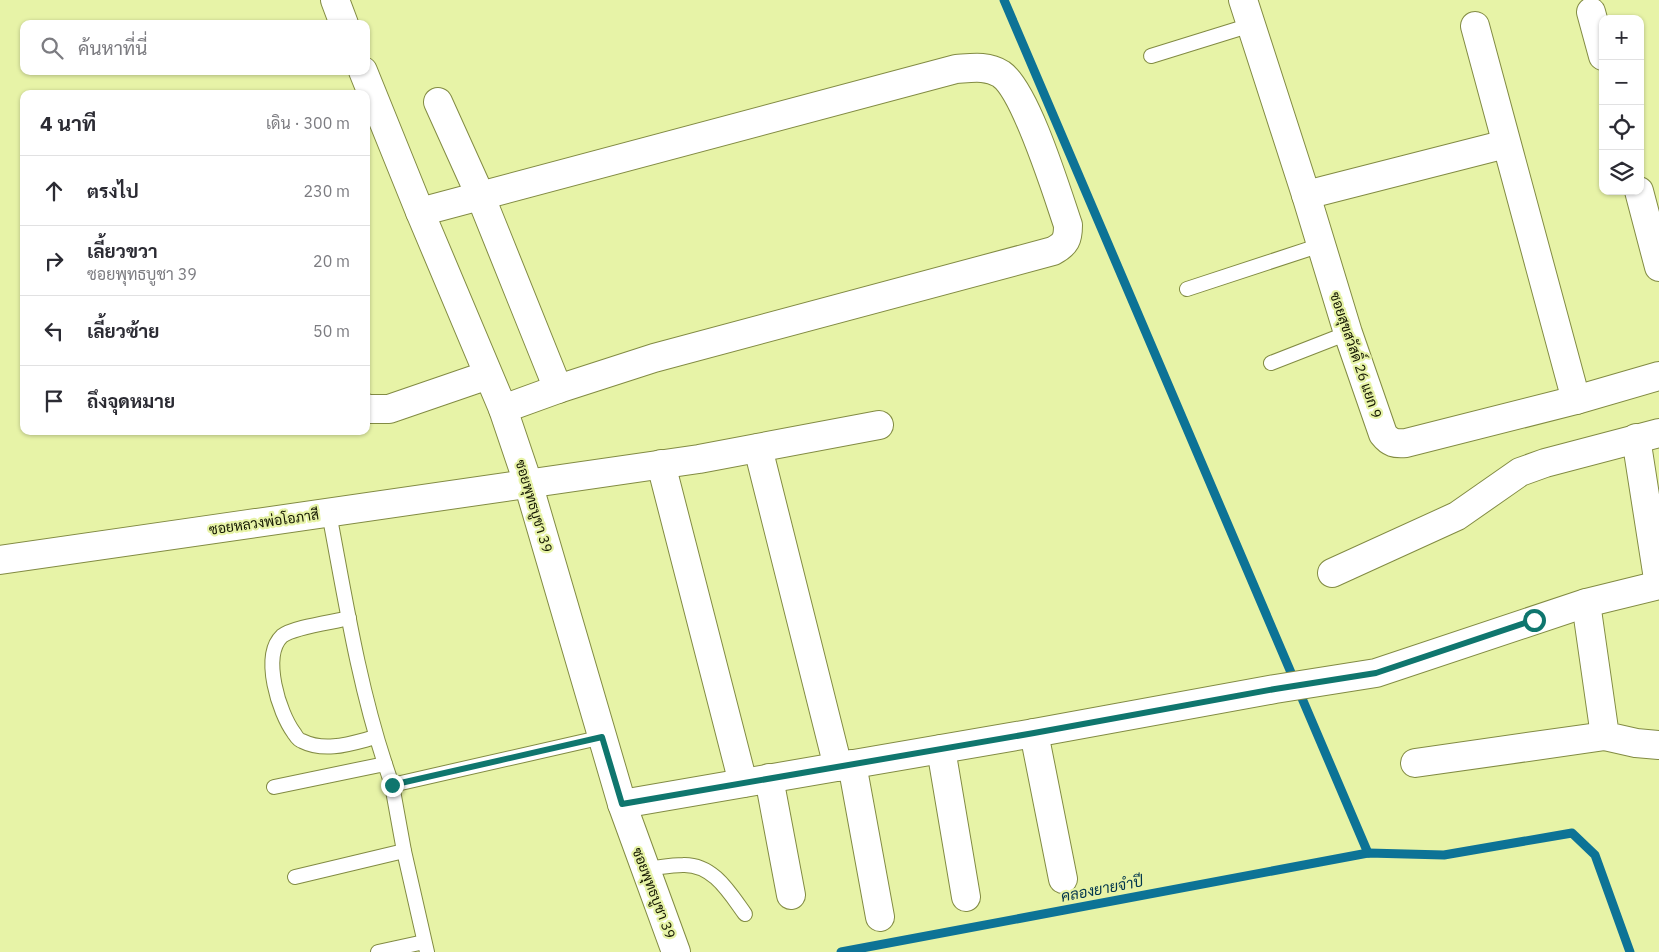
<!DOCTYPE html>
<html lang="th">
<head>
<meta charset="utf-8">
<style>
  :root { --surface:#fff; --page:#f2f2f3; --text:#2b2b33; --muted:#7c7c81; --line:#e1e1e2 }
  body { margin:0; font-family:"IBM Plex Sans",Sarabun,sans-serif; background:var(--page); color:var(--text) }
  .controls { position:absolute; right:15px; top:15px; display:grid; overflow:hidden; border-radius:10px; box-shadow:0 1px 4px #0004 }
  .controls button { width:45px; height:45px; display:grid; place-items:center; padding:0; border:0; border-bottom:1px solid var(--line); background:var(--surface); color:var(--text); font:25px sans-serif }
  .stop { position:absolute; width:15px; height:15px; margin:-11px; border:4px solid #0f766e; border-radius:50%; background:#fff }
  .stop.end { background:#0f766e; border-color:#fff; box-shadow:0 1px 5px #0008 }
  .list { margin:0; padding:0; list-style:none }
  h2 { display:flex; justify-content:space-between; align-items:center; height:65px; margin:0; padding:0 20px; font-size:21px }
  h2 small { font-size:16px; font-weight:400; color:var(--muted) }
  .list li { display:grid; grid-template-columns:32px 1fr auto; gap:15px; align-items:center; box-sizing:border-box; height:70px; padding:0 20px; border-top:1px solid var(--line) }
  .list b { display:block; font-size:19px; white-space:nowrap }
  .list p { margin:0; font-size:16px; white-space:nowrap; color:var(--muted) }
  .list em { font-size:16px; font-style:normal; color:var(--muted) }
  .icon { flex:none; width:28px; height:28px; fill:none; stroke:currentColor; stroke-width:2; stroke-linecap:round; stroke-linejoin:round }
  .map { position:relative; flex:none; width:1659px; height:952px; overflow:hidden }
  .search { position:absolute; background:var(--surface); box-shadow:0 1px 4px #0004; left:20px; top:20px; width:350px; height:55px; display:flex; align-items:center; gap:12px; box-sizing:border-box; padding:0 18px; border-radius:10px; color:var(--muted); font-size:19px }
  .panel { position:absolute; background:var(--surface); box-shadow:0 1px 4px #0004; left:20px; top:90px; width:350px; height:345px; border-radius:10px }
  .map>svg:first-child { display:block }
</style>
</head>
<body>
<div class="map">
<svg width="1659" height="952" viewBox="0 0 1659 952">
  <rect width="100%" height="100%" fill="#e7f3a7"/>
  <g fill="none" stroke-linecap="round" stroke-linejoin="round">
    <!-- stream -->
    <g stroke="#0d7396" stroke-width="9">
      <polyline points="1004,0 1368,853"/>
      <polyline points="841,952 1368,853 1444,855 1572,833 1595,855 1630,952"/>
    </g>
    <defs>
      <g id="lane">
        <polyline points="1151,56 1251,25"/>
        <polyline points="1187,289 1321,245"/>
        <polyline points="1271,363 1348,333"/>
        <path d="M329 513C345 597 358 682 385 764"/>
        <path d="M349 618C334 622 293 627 282 636 261 656 279 713 294 733 296 736 298 740 302 741 326 753 352 743 376 737"/>
        <polyline points="392,785 603,737"/>
        <polyline points="274,787 385,764 392,785 404,851 427,952"/>
        <path d="M644 869C657 868 670 865 683 865 713 864 729 892 745 914"/>
        <polyline points="295,877 404,851"/>
        <polyline points="378,952 424,942"/>
      </g>
      <g id="street">
        <path d="M1243 0 1306 195 1348 333 1383 434C1390 443 1395 444 1406 443L1576 400 1659 376"/>
        <polyline points="1591,12 1603,56"/>
        <polyline points="1475,26 1576,400"/>
        <polyline points="438,102 480,195 558,389"/>
        <polyline points="1639,191 1659,267"/>
        <polyline points="1306,195 1506,144"/>
        <path d="M420 212 956 69C971 68 987 65 1001 74 1026 91 1057 193 1068 225 1068 239 1066 244 1053 251L654 358 558 389 503 409"/>
        <polyline points="366,408 370,409 389,409 488,375"/>
        <polyline points="1636,438 1659,585"/>
        <polyline points="758,448 838,767"/>
        <polyline points="661,464 743,783"/>
        <polyline points="0,560 699,459 879,425"/>
        <polyline points="1332,573 1457,516 1520,472 1545,463 1659,433"/>
        <polyline points="1586,603 1605,736 1636,743 1659,745"/>
        <polyline points="1034,733 1063,879"/>
        <polyline points="941,749 966,897"/>
        <polyline points="1415,763 1605,736"/>
        <polyline points="852,764 880,917"/>
        <polyline points="769,778 791,895"/>
        <polyline points="622,804 1034,733 1275,689 1376,673 1586,603 1659,585"/>
      </g>
      <g id="secondary">
        <polyline points="335,0 344,24"/>
        <polyline points="363,71 420,212 503,409 528,483 622,804 676,952"/>
      </g>
    </defs>
    <!-- lane casing -->
    <use href="#lane" stroke="#828b43" stroke-width="16"/>
    <!-- street casing -->
    <use href="#street" stroke="#828b43" stroke-width="30"/>
    <!-- secondary casing -->
    <use href="#secondary" stroke="#828b43" stroke-width="30"/>
    <!-- lane -->
    <use href="#lane" stroke="#fff" stroke-width="14"/>
    <!-- street -->
    <use href="#street" stroke="#fff" stroke-width="28"/>
    <!-- secondary -->
    <use href="#secondary" stroke="#fff" stroke-width="28"/>
  </g>
  <g fill="none" stroke-linecap="round" stroke-linejoin="round">
    <!-- route -->
    <polyline stroke="#0f766e" stroke-width="6" points="392,785 602,737 622,804 1034,733 1275,689 1376,673 1534,620"/>
  </g>
  <g text-anchor="middle" stroke-width="4.5" stroke-linejoin="round" paint-order="stroke">
    <!-- street labels -->
    <g font-size="14" fill="#141700" stroke="#e7f3a7">
      <text transform="translate(1356 355) rotate(71)" y="5">ซอยสุขสวัสดิ์ 26 แยก 9</text>
      <text transform="translate(534 506) rotate(73)" y="5">ซอยพุทธบูชา 39</text>
      <text transform="translate(264 522) rotate(-8)" y="5">ซอยหลวงพ่อโอภาสี</text>
      <text transform="translate(654 893) rotate(69)" y="5">ซอยพุทธบูชา 39</text>
    </g>
    <!-- water labels -->
    <g font-size="15" font-style="italic" fill="#00354d" stroke="#e7f3a7">
      <text transform="translate(1102 889) rotate(-11)" y="5">คลองยายจำปี</text>
    </g>
  </g>
</svg>
<div class="controls">
<button>+</button>
<button>−</button>
<button><svg class="icon" aria-label="locate" viewBox="0 0 24 24"><circle cx="12" cy="12" r="6"/><path d="M12 2v4M12 18v4M2 12h4M18 12h4"/></svg></button>
<button><svg class="icon" aria-label="layers" viewBox="0 0 24 24"><path d="M12 4l9 5-9 5-9-5zM3 14l9 5 9-5"/></svg></button>
</div>
<div class="stop" style="left:1534px;top:620px"></div>
<div class="stop end" style="left:392px;top:785px"></div>
<div class="search"><svg class="icon" aria-label="search" viewBox="0 0 24 24"><circle cx="10" cy="10" r="6"/><path d="M15 15l6 6"/></svg>ค้นหาที่นี่</div>
<section class="panel">
<h2>4 นาที<small>เดิน · 300 m</small></h2>
<ul class="list">
<li><svg class="icon" aria-label="ahead" viewBox="0 0 24 24"><path d="M12 20V5M6 11l6-6 6 6"/></svg><div><b>ตรงไป</b></div><em>230 m</em></li>
<li><svg class="icon" aria-label="right" viewBox="0 0 24 24"><path d="M7 20v-9h11M14 6l5 5-5 5"/></svg><div><b>เลี้ยวขวา</b><p>ซอยพุทธบูชา 39</p></div><em>20 m</em></li>
<li><svg class="icon" aria-label="left" viewBox="0 0 24 24"><path d="M17 20v-9H6M10 6l-5 5 5 5"/></svg><div><b>เลี้ยวซ้าย</b></div><em>50 m</em></li>
<li><svg class="icon" aria-label="arrive" viewBox="0 0 24 24"><path d="M6 21V4h12l-3 4 3 4H6"/></svg><div><b>ถึงจุดหมาย</b></div></li>
</ul>
</section>
</div>
</body>
</html>
